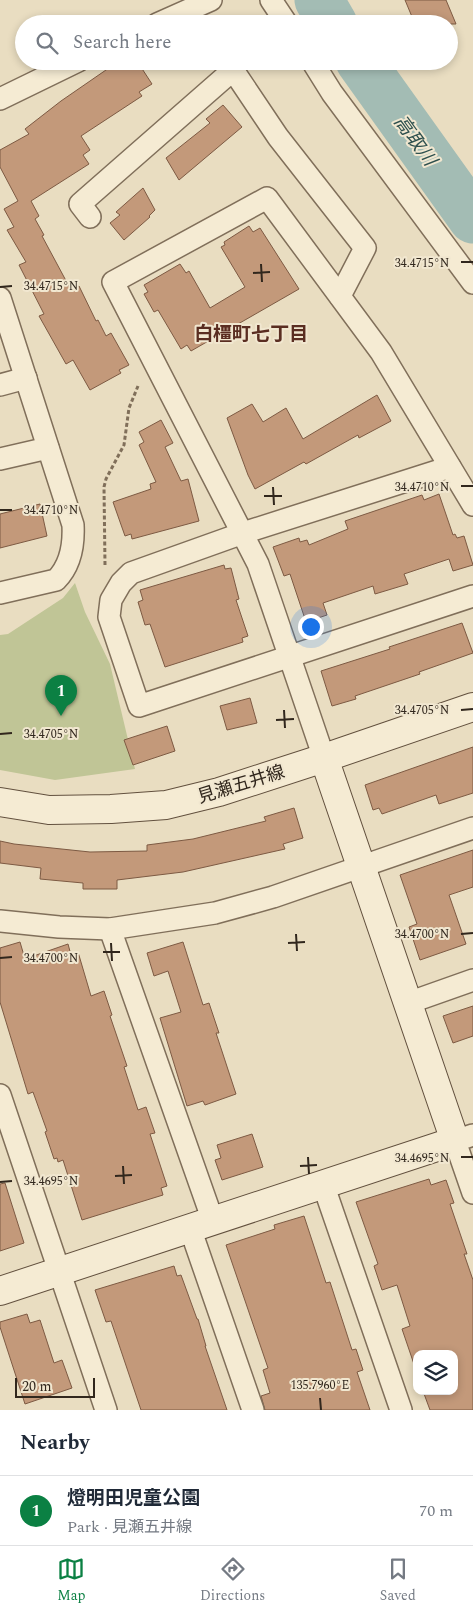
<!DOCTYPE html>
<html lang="en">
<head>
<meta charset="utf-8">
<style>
  :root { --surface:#fff; --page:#f2f2f3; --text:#1f2937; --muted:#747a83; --line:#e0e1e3; --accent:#0b8043 }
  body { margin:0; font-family:Spectral,"Noto Sans JP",serif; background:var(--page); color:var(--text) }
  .controls { position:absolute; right:15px; bottom:15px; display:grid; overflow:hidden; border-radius:10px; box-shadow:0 2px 8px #0003 }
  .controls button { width:45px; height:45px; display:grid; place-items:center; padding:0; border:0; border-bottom:1px solid var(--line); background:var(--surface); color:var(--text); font:25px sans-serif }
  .scale { position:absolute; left:15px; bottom:12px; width:80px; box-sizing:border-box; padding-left:5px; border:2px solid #31271d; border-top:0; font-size:14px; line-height:18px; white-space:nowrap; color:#31271d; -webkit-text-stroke:4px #f1e7d0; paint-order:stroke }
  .you { position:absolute; left:310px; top:626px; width:18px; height:18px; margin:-12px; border:4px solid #fff; border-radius:50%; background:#1a73e8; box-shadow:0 0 0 8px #1a73e833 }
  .badge { display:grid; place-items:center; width:32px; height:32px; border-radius:50%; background:var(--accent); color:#fff; font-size:16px; font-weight:700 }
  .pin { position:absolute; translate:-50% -41px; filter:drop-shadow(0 1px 2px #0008) }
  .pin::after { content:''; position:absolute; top:26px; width:18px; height:15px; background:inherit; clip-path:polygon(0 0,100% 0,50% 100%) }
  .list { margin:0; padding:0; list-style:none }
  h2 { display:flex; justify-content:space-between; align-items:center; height:65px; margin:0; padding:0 20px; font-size:21px }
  h2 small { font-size:16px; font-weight:400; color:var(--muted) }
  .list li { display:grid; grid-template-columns:32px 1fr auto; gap:15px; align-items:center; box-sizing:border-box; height:70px; padding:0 20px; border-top:1px solid var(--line) }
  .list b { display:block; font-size:19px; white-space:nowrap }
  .list p { margin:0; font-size:16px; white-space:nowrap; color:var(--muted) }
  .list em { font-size:16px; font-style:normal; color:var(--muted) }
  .icon { flex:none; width:28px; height:28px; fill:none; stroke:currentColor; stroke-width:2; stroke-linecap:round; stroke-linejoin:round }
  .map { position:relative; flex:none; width:473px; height:1410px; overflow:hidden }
  .search { position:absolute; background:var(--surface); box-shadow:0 2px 8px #0003; left:15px; right:15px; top:15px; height:55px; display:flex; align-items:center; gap:12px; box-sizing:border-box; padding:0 18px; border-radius:28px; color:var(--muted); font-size:19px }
  .sheet { height:135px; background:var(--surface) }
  nav { display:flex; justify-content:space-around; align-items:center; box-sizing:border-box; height:70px; border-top:1px solid var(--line); background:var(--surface); font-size:14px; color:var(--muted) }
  nav a { display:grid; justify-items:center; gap:2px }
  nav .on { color:var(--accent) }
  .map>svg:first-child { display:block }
</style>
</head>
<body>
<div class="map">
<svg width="473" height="1410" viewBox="0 0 473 1410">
  <rect width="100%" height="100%" fill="#e9ddc1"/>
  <!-- green -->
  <polygon fill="#c0c596" points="75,583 85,612 110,664 135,769 55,780 0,770 0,635 8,634 63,598"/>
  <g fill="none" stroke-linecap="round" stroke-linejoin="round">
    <!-- river -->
    <g stroke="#a3bcb4" stroke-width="49">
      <polyline points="319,0 333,24"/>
      <polyline points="360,61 473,219"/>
    </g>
  </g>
  <!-- building -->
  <g fill="#c3997a" stroke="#7d5a43">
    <polygon points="405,0 446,0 456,24 415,24"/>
    <polygon points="119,61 137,61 152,84 139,92 142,96 81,136 90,150 83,155 89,164 31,201 39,216 35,219 44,235 42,236 71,290 79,286 96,321 98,320 106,336 111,333 129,365 119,370 121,373 90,390 73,360 66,364 39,316 44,314 19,265 26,262 7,230 14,227 4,209 18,201 0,167 0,150 29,134 25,129 61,101"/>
    <polygon points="223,105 242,127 179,180 166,158 210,123 206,119"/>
    <polygon points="143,188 155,210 149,216 150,217 124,240 110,223 120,215 116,212"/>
    <polygon points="249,226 253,232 260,228 299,289 191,351 187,345 181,349 158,310 154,312 144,294 148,292 144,285 180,264 186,273 189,271 210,308 245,287 221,247 225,245 224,242"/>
    <polygon points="377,395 391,421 359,438 358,435 306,464 304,462 255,489 248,475 227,418 252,404 263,422 286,408 303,439"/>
    <polygon points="161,420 173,443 165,447 181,481 188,479 199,521 132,539 131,534 125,536 113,502 151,489 150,484 156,482 139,445 144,442 139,432"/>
    <polygon points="439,494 453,535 455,534 457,538 464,536 473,565 453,571 449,559 404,574 408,584 375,594 373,586 323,603 327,615 306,622 290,574 284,576 273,547 299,538 300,542 307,540 309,545 348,529 345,521 422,495 424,500"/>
    <polygon points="40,504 47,536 0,548 0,514"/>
    <polygon points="224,565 225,569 231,568 239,599 236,600 248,636 242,638 243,642 165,667 150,624 145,625 138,602 143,600 140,590"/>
    <polygon points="462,623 473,653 419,672 420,674 355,696 356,699 332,706 321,671 390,649 389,647"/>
    <polygon points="250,698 257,723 227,730 220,706"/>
    <polygon points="167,726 175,751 133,765 124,740"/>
    <polygon points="473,747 473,793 439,804 436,795 382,814 379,808 373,810 365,785"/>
    <polygon points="294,808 303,838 283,844 285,849 183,872 117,880 117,889 83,889 83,883 40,879 41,868 0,863 0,841 14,844 90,852 147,851 147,845 193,839 266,821 264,817"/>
    <polygon points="473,850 473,887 449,895 466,944 420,960 409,927 417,924 400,875"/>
    <polygon points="20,942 25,959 68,944 71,955 78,952 91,996 104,991 112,1015 110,1016 127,1066 124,1067 138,1110 146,1107 155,1133 150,1134 167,1186 161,1188 163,1195 82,1220 63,1160 58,1162 57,1158 54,1159 45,1132 47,1131 33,1092 28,1094 0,1002 0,948"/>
    <polygon points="183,942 203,1005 209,1003 219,1033 216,1033 236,1094 205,1105 203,1101 187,1106 160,1018 181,1012 168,971 154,976 147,953"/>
    <polygon points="473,1006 473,1036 453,1043 443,1016"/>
    <polygon points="252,1134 263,1167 222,1180 215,1160 221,1158 217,1145"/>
    <polygon points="429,1179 431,1185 446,1180 454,1203 450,1204 467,1254 464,1254 473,1280 473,1410 430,1410 423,1391 454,1391 454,1354 417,1354 417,1373 402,1329 410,1326 397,1285 382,1290 374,1266 378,1264 356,1202"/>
    <polygon points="5,1183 24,1243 0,1251 0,1184"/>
    <polygon points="304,1216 326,1283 330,1282 352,1350 356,1349 363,1370 357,1372 370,1410 265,1410 261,1396 270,1393 263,1370 268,1368 226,1245 275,1229 274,1225"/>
    <polygon points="174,1266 177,1276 181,1275 197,1319 198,1319 206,1346 205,1346 227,1410 141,1410 111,1321 106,1322 95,1290"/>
    <polygon points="27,1314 30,1323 40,1320 54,1363 62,1360 72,1388 25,1404 0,1327 0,1322"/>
  </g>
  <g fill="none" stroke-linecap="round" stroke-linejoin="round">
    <defs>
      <g id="street">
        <polyline points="271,0 287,24"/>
        <polyline points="157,24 211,0"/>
        <polyline points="227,61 278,137 365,248 340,296"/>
        <polyline points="312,61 332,93 473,283"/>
        <polyline points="0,99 78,61"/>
        <polyline points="90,217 80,204 233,70"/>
        <path d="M0 298 73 525C74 545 71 565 56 580L0 593"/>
        <polyline points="0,385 26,378"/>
        <polyline points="0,459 48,448"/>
        <polyline points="450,467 243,533 131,573 121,583 111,600 109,617 139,706 473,596"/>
        <polyline points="324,758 258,564 113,282 267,198 381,352 473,505"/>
        <polyline points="0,921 59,927 110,929 215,913 273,897 473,828"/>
        <polyline points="110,929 213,1221"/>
        <polyline points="408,1003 473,980"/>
        <polyline points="0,1095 106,1410"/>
        <polyline points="473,1135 455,1141 473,1193"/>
        <polyline points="323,1184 401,1410"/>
        <polyline points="190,1228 253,1410"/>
      </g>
      <g id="secondary">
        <polyline points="0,802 49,810 111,809 166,805 219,792 324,758 473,707"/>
        <polyline points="0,1291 455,1141 324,758"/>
      </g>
    </defs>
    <!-- street casing -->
    <use href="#street" stroke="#806f5a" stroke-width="24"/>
    <!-- secondary casing -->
    <use href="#secondary" stroke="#62503e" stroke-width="30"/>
    <!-- path -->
    <polyline stroke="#806f5a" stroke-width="3" stroke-dasharray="4 2.5" stroke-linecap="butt" points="105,565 104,487 106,479 124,445 129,408 138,386"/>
    <!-- street -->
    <use href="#street" stroke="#f5ebd3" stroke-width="21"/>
    <!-- secondary -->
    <use href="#secondary" stroke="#f5ebd3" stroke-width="28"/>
  </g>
  <!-- ticks -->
  <path fill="none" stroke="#31271d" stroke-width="2" d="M461 262H473M261 264 262 282M253 273 270 272M0 287 12 286M461 486H473M273 487 274 505M264 496H282M0 510H12M284 710 285 728M461 710 473 709M276 720 294 719M0 734 12 733M296 934 297 951M461 934 473 933M111 943 112 961M288 943 305 942M103 952H120M0 958 12 957M308 1157 309 1174M461 1157H473M123 1166 124 1184M300 1166 317 1165M115 1176 132 1175M0 1182 12 1181M320 1398 321 1410"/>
  <g text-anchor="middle" stroke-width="4" stroke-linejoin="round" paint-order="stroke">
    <!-- street labels -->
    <g font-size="18" fill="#31271d" stroke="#f1e7d0">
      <text transform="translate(241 784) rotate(-17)" y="6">見瀬五井線</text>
    </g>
    <!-- water labels -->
    <g font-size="19" font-style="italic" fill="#2e504e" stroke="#f1e7d0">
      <text transform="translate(416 140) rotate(54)" y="7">高取川</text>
    </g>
    <!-- neighbourhood labels -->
    <g font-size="19" font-weight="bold" fill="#5a2d21" stroke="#f1e7d0">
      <text x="251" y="340">白橿町七丁目</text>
    </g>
  </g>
  <g font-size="12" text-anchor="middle" fill="#31271d" stroke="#f1e7d0" stroke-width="4" stroke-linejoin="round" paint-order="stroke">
    <text x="422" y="267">34.4715°N</text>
    <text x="51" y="290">34.4715°N</text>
    <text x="422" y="491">34.4710°N</text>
    <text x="51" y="514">34.4710°N</text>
    <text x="422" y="714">34.4705°N</text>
    <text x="51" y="738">34.4705°N</text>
    <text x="422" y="938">34.4700°N</text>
    <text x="51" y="962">34.4700°N</text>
    <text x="422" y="1162">34.4695°N</text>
    <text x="51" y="1185">34.4695°N</text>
    <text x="320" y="1389">135.7960°E</text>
  </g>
</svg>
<div class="controls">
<button><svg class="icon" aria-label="layers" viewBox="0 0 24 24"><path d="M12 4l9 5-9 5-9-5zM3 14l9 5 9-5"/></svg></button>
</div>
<div class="scale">20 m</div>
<div class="you"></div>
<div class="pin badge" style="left:61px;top:716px">1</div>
<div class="search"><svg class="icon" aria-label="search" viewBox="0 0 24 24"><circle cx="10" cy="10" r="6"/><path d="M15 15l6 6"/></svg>Search here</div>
</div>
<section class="sheet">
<h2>Nearby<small></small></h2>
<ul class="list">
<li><span class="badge">1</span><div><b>燈明田児童公園</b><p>Park · 見瀬五井線</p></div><em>70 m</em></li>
</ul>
</section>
<nav>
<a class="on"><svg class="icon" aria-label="map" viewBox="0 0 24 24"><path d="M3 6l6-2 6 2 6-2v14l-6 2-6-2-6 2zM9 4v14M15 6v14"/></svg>Map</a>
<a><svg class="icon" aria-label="directions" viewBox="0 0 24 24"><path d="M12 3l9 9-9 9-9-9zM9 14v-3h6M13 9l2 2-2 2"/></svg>Directions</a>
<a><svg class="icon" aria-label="saved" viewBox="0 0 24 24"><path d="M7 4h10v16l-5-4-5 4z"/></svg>Saved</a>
</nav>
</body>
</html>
